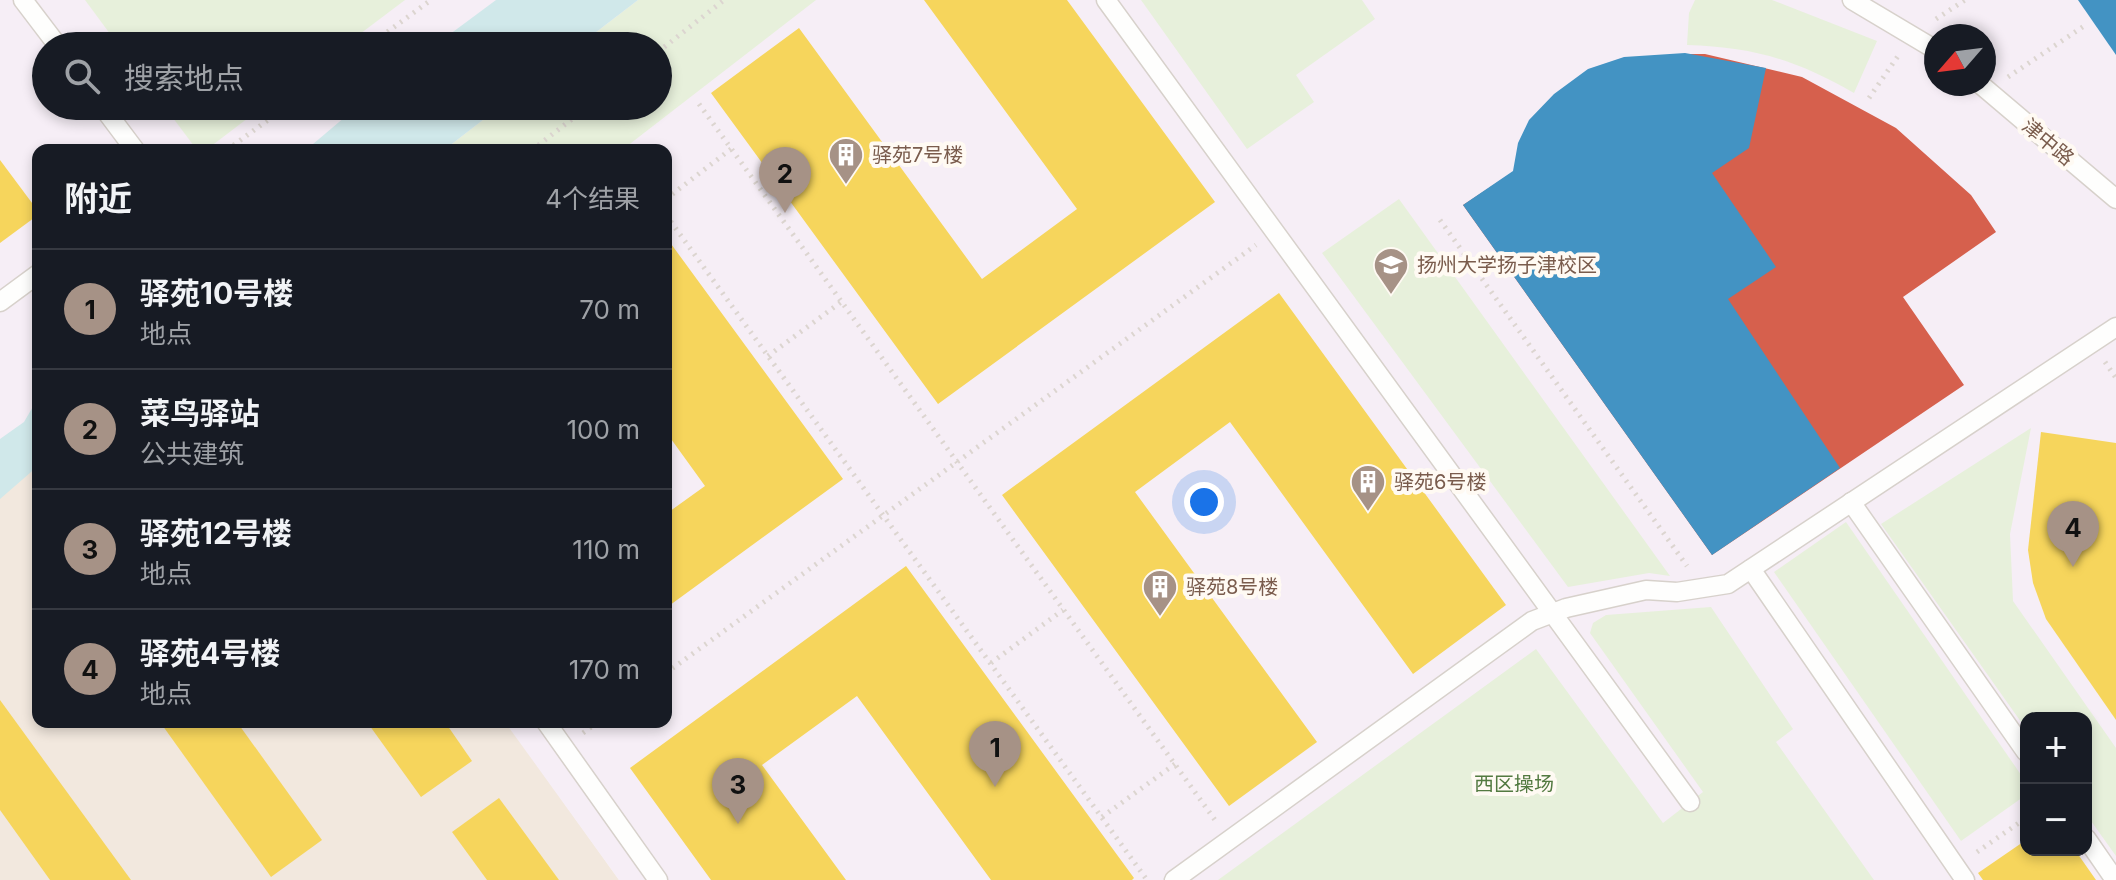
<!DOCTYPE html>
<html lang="zh">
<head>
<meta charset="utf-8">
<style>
  :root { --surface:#171b24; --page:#242831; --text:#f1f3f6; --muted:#9ea1a6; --line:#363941; --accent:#a69286 }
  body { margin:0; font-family:Inter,"Noto Sans SC",sans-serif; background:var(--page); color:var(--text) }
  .controls { position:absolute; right:24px; bottom:24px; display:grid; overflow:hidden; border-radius:16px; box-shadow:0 4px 12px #0003 }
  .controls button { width:72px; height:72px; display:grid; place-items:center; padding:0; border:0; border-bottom:2px solid var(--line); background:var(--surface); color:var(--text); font:40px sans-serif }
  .compass { position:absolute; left:1924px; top:24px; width:72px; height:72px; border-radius:50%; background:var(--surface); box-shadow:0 4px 12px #0003; rotate:242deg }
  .you { position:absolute; left:1204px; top:502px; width:28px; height:28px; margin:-20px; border:6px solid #fff; border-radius:50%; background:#1a73e8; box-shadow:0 0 0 12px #1a73e833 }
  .badge { display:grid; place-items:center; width:52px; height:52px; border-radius:50%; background:var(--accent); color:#111; font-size:26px; font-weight:700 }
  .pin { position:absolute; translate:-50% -66px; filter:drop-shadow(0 2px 4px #0008) }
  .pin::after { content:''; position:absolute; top:42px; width:28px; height:24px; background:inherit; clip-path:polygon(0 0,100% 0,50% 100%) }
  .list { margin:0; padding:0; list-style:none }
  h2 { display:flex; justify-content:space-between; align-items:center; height:104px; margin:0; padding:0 32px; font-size:34px }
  h2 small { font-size:26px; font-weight:400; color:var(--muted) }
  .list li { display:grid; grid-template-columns:52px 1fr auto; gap:24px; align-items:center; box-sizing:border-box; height:120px; padding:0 32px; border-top:2px solid var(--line) }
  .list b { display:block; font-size:30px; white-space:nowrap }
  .list p { margin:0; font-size:26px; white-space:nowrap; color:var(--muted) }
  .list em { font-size:26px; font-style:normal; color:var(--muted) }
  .icon { flex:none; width:44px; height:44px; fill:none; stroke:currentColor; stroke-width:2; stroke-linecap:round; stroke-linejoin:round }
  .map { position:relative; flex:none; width:2116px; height:880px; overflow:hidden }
  .search { position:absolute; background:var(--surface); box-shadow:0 4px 12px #0003; left:32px; top:32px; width:640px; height:88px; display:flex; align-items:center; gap:20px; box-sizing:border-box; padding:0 28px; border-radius:44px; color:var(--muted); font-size:30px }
  .panel { position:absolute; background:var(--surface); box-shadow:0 4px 12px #0003; left:32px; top:144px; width:640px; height:584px; border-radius:16px }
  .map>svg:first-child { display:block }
</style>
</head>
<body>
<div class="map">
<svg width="2116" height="880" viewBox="0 0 2116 880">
  <rect width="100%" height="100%" fill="#f9f5f0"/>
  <!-- residential -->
  <polygon fill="#f2e8de" points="38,466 38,722 506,722 619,880 0,880 0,497"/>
  <!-- education -->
  <path fill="#f6eef6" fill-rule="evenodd" d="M0 0H2116V880H619L505 722H666V150H38V442L0 474ZM1936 36H1984V84H1936ZM46 46H658V106H46ZM2026 718H2086V850H2026Z"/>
  <!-- green -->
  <g fill="#e7f0db">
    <polygon points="85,0 405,0 344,46 119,46"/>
    <polygon points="638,0 816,0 622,150 444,150 501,106 658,106 658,46 578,46"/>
    <polygon points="1141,0 1362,0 1375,19 1296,75 1314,102 1247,149"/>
    <path d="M1695 0H1772L1877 41 1854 93C1796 60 1754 47 1687 45L1689 13Z"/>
    <polygon points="164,106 264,106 206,150 197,150"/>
    <polygon points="1399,199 1670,576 1649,573 1568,587 1322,253"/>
    <polygon points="2031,428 2010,534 2013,601 2116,748 2116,856 2086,814 2086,718 2026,718 2026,729 1881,524"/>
    <polygon points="1846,522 2026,782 2026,795 1961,841 1774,572"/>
    <polygon points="1711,607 1793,729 1776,742 1874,880 1218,880 1536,649 1663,823 1703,792 1590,633 1593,623 1606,615"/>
  </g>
  <!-- water -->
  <g fill="#d0e8ea">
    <polygon points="496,0 638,0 578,46 434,46"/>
    <polygon points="358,106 501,106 444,150 306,150"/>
    <polygon points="38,398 38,466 0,499 0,439 24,422"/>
  </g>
  <!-- homes -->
  <g fill="#f6d55c">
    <polygon points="924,0 1067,0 1215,202 938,404 711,93 799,28 982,279 1077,209"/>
    <polygon points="0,160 38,211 38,215 0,243"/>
    <polygon points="666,237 843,479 666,608 666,514 705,486 666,432"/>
    <polygon points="1279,293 1506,605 1413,674 1230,422 1135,492 1317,742 1229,806 1002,495"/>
    <polygon points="2041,432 2116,443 2116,720 2046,619 2033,583 2028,550"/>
    <polygon points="906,566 1134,878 1132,880 991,880 857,696 762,765 846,880 711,880 630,768"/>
    <polygon points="0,700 131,880 50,880 0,810"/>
    <polygon points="160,722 237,722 322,840 271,877"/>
    <polygon points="367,722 445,722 472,761 421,797"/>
    <polygon points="499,798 559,880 487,880 452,832"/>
    <polygon points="2026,840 2026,850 2075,850 2096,880 1983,880 1978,873"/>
  </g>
  <!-- shops -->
  <polygon fill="#d6604d" points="1673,54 1705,54 1802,77 1896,128 1971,195 1996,232 1903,297 1964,385 1712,555 1463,205 1580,128 1585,135 1670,82"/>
  <!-- schools -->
  <g fill="#4393c3">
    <polygon points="2078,0 2116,0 2116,55"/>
    <polygon points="1685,53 1766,68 1749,148 1712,173 1776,267 1728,299 1840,468 1712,555 1463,205 1513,171 1518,143 1529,120 1554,94 1588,69 1624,57"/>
  </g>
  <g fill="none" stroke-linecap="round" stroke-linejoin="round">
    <defs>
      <g id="service">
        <polyline points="23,0 58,46"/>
        <polyline points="1106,0 1690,802"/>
        <polyline points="1852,0 1936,50"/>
        <polyline points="1980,84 2116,199"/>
        <polyline points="102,106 135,150"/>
        <polyline points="0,302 38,274"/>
        <polyline points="1851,502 2026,752"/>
        <polyline points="1751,569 1965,880"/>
        <polyline points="546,722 658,880"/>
        <polyline points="2086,838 2115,880"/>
        <polyline points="1174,880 1532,621 1566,608 1646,590 1677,592 1728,584 2116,327"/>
      </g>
    </defs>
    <!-- service casing -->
    <use href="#service" stroke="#d7d1cb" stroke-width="21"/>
    <!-- path -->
    <g stroke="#dcd5d0" stroke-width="5" stroke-dasharray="2 6" stroke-linecap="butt">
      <polyline points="1936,19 1965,0"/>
      <polyline points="368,46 431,0"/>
      <polyline points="658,52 724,0"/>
      <polyline points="2008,77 2087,24"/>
      <polyline points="1869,98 1898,56"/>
      <polyline points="699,104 1215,820"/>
      <polyline points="227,150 287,106"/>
      <polyline points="532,150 589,106"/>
      <polyline points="666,199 731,149"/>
      <polyline points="666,215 1147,880"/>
      <polyline points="1440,220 1687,566"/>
      <polyline points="768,356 841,302"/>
      <polyline points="2105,362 2116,378"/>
      <polyline points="991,663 1063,610"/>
      <polyline points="666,673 1256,245"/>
      <polyline points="583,733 598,722"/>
      <polyline points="1102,817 1175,764"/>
      <polyline points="1977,852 2026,818"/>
    </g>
    <!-- service -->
    <use href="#service" stroke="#fefefd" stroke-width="18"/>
  </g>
  <!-- icons -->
  <defs>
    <symbol id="building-pin" viewBox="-11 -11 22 30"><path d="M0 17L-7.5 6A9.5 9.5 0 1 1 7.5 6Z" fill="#a69286" stroke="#fffaf3"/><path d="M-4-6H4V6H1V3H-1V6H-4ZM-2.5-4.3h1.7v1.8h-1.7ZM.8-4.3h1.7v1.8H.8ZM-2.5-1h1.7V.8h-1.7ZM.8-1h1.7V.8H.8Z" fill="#fff"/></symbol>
    <symbol id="university-pin" viewBox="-11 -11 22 30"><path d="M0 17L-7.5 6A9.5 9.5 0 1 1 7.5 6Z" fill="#a69286" stroke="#fffaf3"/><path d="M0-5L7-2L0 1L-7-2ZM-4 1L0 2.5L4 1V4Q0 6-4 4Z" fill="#fff"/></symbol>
  </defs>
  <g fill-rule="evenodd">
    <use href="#building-pin" x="826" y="135" width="40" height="54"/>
    <use href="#university-pin" x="1371" y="245" width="40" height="54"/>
    <use href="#building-pin" x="1348" y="462" width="40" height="54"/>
    <use href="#building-pin" x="1140" y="567" width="40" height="54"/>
  </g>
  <g text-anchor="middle" stroke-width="8" stroke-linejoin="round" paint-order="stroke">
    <!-- street labels -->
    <g font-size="20" fill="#7a5c4d" stroke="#fffaf3">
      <text transform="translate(2048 142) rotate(40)" y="7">津中路</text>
    </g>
    <!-- poi labels -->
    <g font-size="20" fill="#7a5c4d" stroke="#fffaf3" text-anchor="start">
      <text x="872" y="162">驿苑7号楼</text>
      <text x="1417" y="272">扬州大学扬子津校区</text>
      <text x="1394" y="489">驿苑6号楼</text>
      <text x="1186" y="594">驿苑8号楼</text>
    </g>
    <!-- park labels -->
    <g font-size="20" fill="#537a41" stroke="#fffaf3">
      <text x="1514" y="791">西区操场</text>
    </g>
  </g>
</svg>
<div class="controls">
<button>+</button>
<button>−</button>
</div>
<svg class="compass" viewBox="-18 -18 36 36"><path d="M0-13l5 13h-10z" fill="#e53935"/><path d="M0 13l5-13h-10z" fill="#9ea1a6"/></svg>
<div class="you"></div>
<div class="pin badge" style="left:995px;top:787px">1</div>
<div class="pin badge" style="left:785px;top:213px">2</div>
<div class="pin badge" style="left:738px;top:824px">3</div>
<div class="pin badge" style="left:2073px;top:567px">4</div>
<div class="search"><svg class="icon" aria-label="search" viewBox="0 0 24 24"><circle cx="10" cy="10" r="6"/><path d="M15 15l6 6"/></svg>搜索地点</div>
<section class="panel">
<h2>附近<small>4个结果</small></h2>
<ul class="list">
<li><span class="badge">1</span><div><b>驿苑10号楼</b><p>地点</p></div><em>70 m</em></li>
<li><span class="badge">2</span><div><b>菜鸟驿站</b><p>公共建筑</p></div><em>100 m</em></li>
<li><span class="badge">3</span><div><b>驿苑12号楼</b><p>地点</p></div><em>110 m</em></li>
<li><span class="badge">4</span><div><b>驿苑4号楼</b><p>地点</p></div><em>170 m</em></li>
</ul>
</section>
</div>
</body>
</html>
